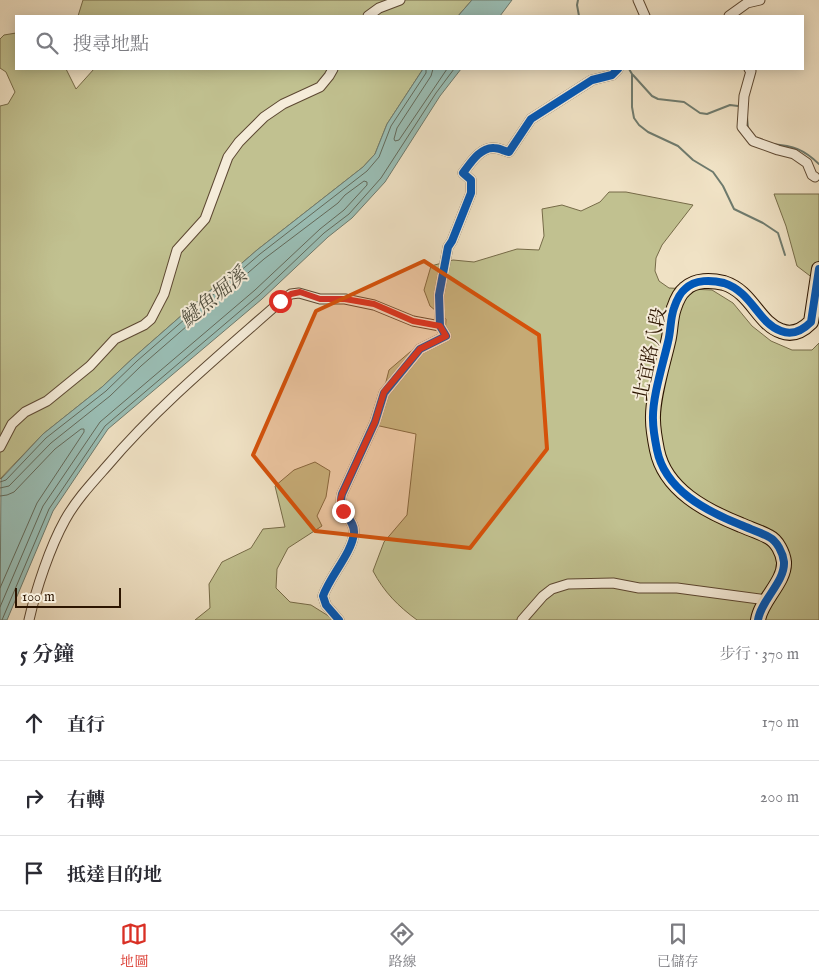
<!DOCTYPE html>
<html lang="zh-TW">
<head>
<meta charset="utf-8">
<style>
  :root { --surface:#fff; --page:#f7f7f7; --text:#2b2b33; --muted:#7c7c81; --line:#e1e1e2; --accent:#d93025 }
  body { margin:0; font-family:"IM FELL English","Noto Serif TC",serif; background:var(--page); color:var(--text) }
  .scale { position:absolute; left:15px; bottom:12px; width:106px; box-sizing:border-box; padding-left:5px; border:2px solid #2c1501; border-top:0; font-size:14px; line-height:18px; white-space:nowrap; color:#2c1501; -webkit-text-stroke:4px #f5ecd9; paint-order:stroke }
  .stop { position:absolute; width:15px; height:15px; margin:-11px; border:4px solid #d93025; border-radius:50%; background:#fff }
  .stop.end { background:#d93025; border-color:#fff; box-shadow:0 1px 5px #0008 }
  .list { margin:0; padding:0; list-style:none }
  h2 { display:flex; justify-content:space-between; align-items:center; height:65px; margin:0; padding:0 20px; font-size:21px }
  h2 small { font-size:16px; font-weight:400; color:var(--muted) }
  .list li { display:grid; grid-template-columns:32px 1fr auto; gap:15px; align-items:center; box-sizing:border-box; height:75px; padding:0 20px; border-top:1px solid var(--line) }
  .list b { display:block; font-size:19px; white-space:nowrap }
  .list em { font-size:16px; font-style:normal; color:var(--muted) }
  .icon { flex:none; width:28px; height:28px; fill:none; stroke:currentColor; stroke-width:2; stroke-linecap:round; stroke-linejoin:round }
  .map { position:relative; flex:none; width:819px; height:620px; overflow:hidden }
  .search { position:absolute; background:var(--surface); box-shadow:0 2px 12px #0003; left:15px; right:15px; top:15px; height:55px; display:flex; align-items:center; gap:12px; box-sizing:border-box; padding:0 18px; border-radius:0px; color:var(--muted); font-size:19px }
  .sheet { height:290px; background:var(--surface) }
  nav { display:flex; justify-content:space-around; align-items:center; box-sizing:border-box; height:70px; border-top:1px solid var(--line); background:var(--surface); font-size:14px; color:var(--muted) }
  nav a { display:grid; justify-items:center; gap:2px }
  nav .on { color:var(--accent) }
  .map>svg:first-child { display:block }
</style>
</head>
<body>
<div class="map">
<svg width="819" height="620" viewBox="0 0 819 620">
  <rect width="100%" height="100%" fill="#f0e2c5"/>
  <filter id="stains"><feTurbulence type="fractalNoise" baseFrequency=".004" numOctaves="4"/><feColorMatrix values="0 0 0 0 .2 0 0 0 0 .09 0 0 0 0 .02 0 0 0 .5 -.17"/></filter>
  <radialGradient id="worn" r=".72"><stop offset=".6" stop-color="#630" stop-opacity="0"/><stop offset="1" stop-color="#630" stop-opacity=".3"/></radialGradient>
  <!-- green -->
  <g fill="#c1c190" stroke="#766b48">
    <polygon points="83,0 472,0 458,16 78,16"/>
    <polygon points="16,33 16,69 66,69 76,89 94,69 423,69 387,124 375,154 363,167 257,250 190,308 133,358 102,387 43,434 0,479 0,106 8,104 15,92 6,72 0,68 0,39 4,35"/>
    <path d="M609 192H626L693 205 662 245 656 258 655 271 659 281 669 288 712 290 733 303 752 326 771 341 792 350H812L819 343V620H417C398 606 384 592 373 571L384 542 407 515 416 434 375 425 389 370 410 352 429 344 445 335 446 319 430 306 424 290 431 266 453 260 474 262 517 249 539 250 544 236 542 209 562 205 581 211 600 202Z"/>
    <polygon points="774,194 819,194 819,306 818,282 797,266 786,226"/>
    <polygon points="315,462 330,471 326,497 317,516 322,526 288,548 277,569 276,588 290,602 311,605 335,620 195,620 210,608 209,584 222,562 251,548 263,529 285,527 275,486 294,470"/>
  </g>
  <!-- water -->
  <g fill="#9abeb5" stroke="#6e7a6d">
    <polygon points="472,0 512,0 500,16 458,16"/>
    <polygon points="423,69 461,69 440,96 385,182 352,218 328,237 262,299 108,429 53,511 7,620 0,620 1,479 43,434 102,387 133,358 190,308 257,250 363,167 375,154 387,124"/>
  </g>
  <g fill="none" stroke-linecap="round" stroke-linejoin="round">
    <!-- shore -->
    <g stroke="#636a5b" stroke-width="1">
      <polyline points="433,69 431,76 397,128 394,139 395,141 399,140 447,69"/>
      <polyline points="0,482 6,480 46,438 106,391 137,361 193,312 260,254 367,171 379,157 391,126 426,73 426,69"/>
      <polyline points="0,488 9,486 51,443 110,396 141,366 264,259 338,203 345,195 364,181 367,182 367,185 344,210 320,229 255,290 100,422 43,506 0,607"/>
      <polyline points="0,496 7,495 14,492 55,449 81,429 84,429 84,432 37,503 0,588"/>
      <polyline points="2,620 49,509 105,426 259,295 324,233 349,214 381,178 436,93 454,69"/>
    </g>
    <!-- stream -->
    <g stroke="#6e7a6d" stroke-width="2">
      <polyline points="578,0 577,5 579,16"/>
      <polyline points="629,69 632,74 632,107 634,118 639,125 648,132 678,146 693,160 713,172 723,186 734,209 763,223 778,233 785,255"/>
      <polyline points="633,75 652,96 658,99 684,102 700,113 707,114 730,105 738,106"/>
      <polyline points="747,117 748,129"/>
      <path d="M772 144C794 146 803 149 819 164"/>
    </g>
    <defs>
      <g id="minor">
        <polyline points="638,0 645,16"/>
        <polyline points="368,16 379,8 400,0"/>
        <polyline points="729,16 747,3 760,0"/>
        <polyline points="749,69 751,71 744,96 742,127 753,141 778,150 794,154 807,163 812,175 815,177"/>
        <polyline points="0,447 12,424 25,412 47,401 90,366 115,339 144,325 151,319 164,294 177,250 205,219 228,157 239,142 264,117 283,104 320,87 329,76 333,69"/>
        <path d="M29 620C36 589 50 547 65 520 76 500 92 483 107 466 159 405 221 354 281 301L291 294 299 293 320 299H345L374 305 413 321 440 326"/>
        <path d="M339 620 326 605 323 596C330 576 352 553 354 533 355 518 337 513 342 494L375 422 384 393 420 349 446 336 440 326 439 295 448 247 452 241 471 193V180L463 173C470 164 480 147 494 148 499 148 504 151 509 152L531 119 592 80 612 75 618 69"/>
        <polyline points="522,620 543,596 552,589 568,584 613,583 639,588 677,588 767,600"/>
      </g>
      <path id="primary" d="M758 620C761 600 785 582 784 562 783 553 777 541 769 537 760 532 750 529 741 525 706 511 665 490 657 450 655 440 653 430 653 420 652 398 663 364 668 342 671 331 670 319 674 308 676 302 680 293 685 289 695 279 712 280 724 283 752 292 758 323 781 331 793 336 803 330 811 322L819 269"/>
    </defs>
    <!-- minor casing -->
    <use href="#minor" stroke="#5d4832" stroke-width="11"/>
    <!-- primary casing -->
    <use href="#primary" stroke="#2c1501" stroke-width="16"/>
    <!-- minor -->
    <use href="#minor" stroke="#f5ecd9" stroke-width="9"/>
    <!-- primary -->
    <use href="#primary" stroke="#f0e2c5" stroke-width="14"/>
    <defs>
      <g id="cycleway">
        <path d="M339 620 326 605 323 596C330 576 352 553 354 533 355 518 337 513 342 494L375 422 384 393 420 349 446 336 440 326 439 295 448 247 452 241 471 193V180L463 173C470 164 480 147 494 148 499 148 504 151 509 152L531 119 592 80 612 75 618 69"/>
        <path d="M758 620C761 600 785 582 784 562 783 553 777 541 769 537 760 532 750 529 741 525 706 511 665 490 657 450 655 440 653 430 653 420 652 398 663 364 668 342 671 331 670 319 674 308 676 302 680 293 685 289 695 279 712 280 724 283 752 292 758 323 781 331 793 336 803 330 811 322L819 269"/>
      </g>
    </defs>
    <!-- cycleway casing -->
    <use href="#cycleway" stroke="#f5ecd9" stroke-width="11"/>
    <!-- cycleway -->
    <use href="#cycleway" stroke="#0057b8" stroke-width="8"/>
  </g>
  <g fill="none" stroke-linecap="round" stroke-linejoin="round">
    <!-- route -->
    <polyline stroke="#d93025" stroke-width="6" points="280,301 291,294 300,292 320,299 345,299 374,304 413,321 440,326 446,336 420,349 384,392 375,422 342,494 340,501 343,511"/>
  </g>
  <!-- marked area -->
  <path fill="#d5520b" fill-opacity="0.2" stroke="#d5520b" stroke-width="4" stroke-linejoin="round" d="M424 261 539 335 547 449 470 548 315 531 253 455 316 311Z"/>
  <g text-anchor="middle" stroke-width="4" stroke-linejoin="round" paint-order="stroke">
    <!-- street labels -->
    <g font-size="19" fill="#2c1501" stroke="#f5ecd9">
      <text transform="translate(649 354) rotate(-78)" y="7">北宜路八段</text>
    </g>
    <!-- water labels -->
    <g font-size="20" font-style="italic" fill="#525040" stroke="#f5ecd9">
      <text transform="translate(213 297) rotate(-40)" y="7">𩻸魚堀溪</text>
    </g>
  </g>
  <rect width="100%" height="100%" filter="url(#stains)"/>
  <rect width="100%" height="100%" fill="url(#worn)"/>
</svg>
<div class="scale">100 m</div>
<div class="stop" style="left:280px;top:301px"></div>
<div class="stop end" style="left:343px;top:511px"></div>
<div class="search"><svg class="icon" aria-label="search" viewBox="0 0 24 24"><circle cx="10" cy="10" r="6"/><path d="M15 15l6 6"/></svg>搜尋地點</div>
</div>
<section class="sheet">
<h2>5 分鐘<small>步行 · 370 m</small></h2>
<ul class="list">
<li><svg class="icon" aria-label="ahead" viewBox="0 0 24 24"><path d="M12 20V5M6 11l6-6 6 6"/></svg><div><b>直行</b></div><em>170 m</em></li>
<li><svg class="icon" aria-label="right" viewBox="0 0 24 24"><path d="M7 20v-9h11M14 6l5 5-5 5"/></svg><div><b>右轉</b></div><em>200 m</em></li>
<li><svg class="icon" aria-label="arrive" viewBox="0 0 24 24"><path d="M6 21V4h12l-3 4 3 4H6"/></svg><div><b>抵達目的地</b></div></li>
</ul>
</section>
<nav>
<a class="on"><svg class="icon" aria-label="map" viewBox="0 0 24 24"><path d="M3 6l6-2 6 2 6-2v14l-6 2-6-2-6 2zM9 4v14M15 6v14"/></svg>地圖</a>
<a><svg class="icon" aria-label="directions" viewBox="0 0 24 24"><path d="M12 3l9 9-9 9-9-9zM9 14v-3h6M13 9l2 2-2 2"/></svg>路線</a>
<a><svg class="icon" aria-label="saved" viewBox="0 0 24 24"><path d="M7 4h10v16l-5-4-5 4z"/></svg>已儲存</a>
</nav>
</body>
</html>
